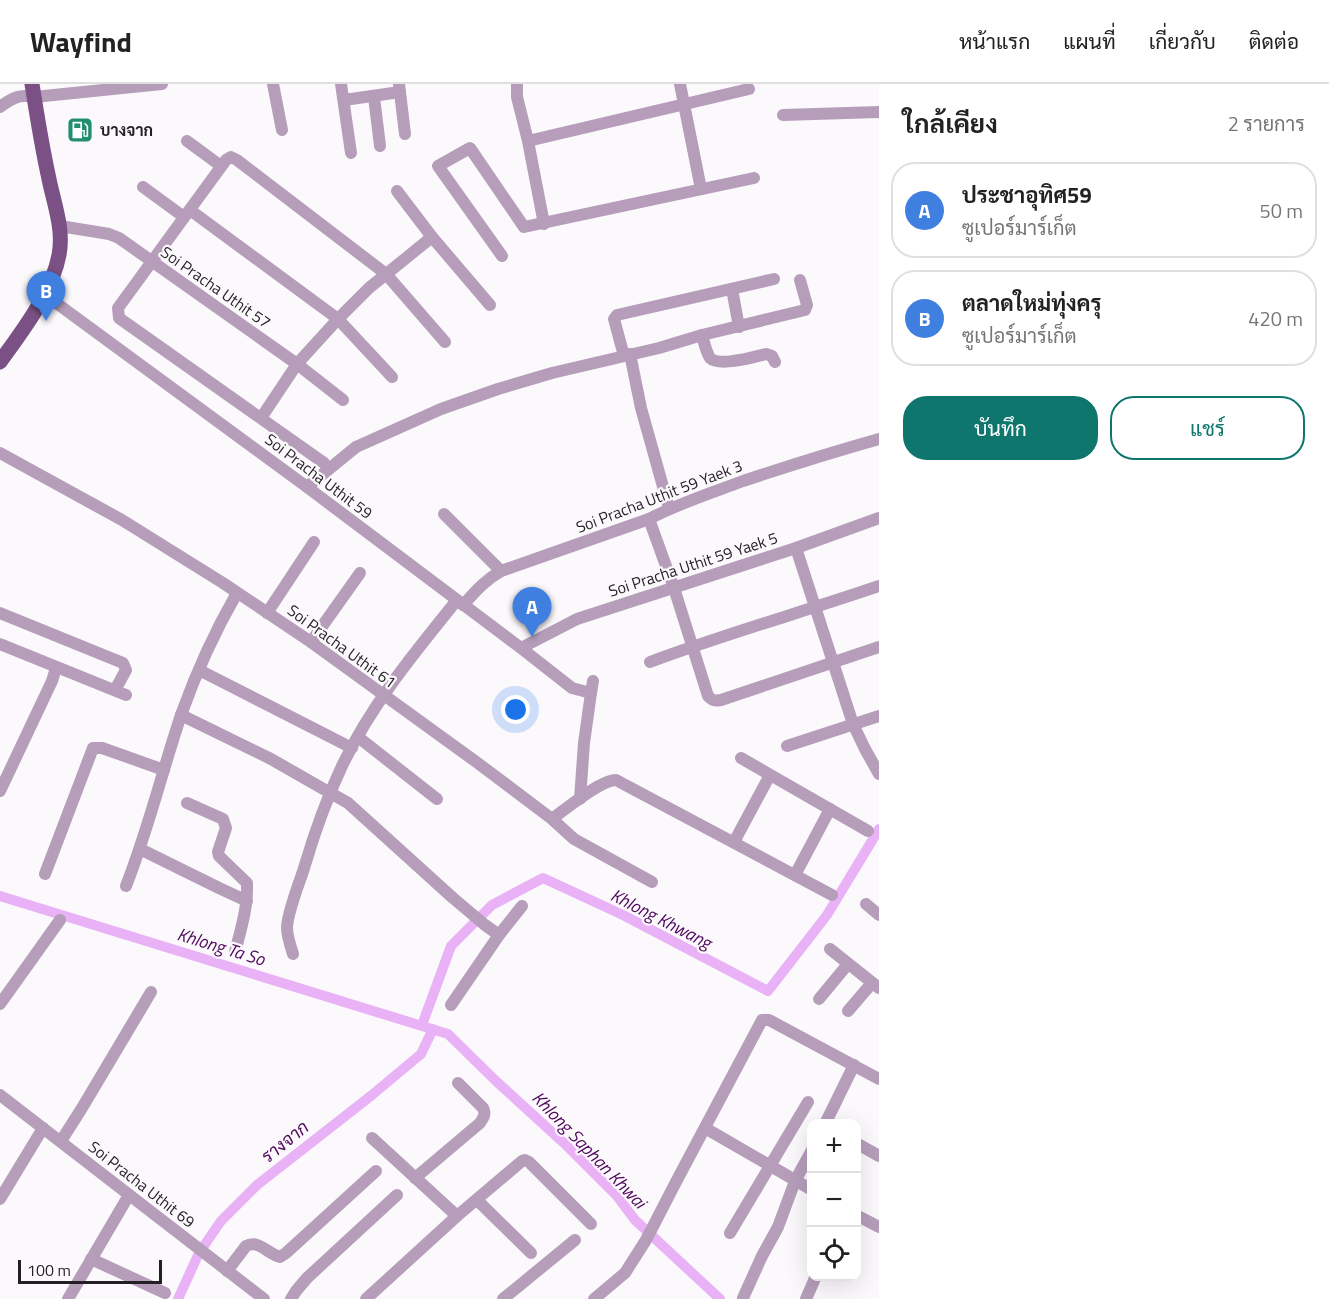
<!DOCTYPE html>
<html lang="th">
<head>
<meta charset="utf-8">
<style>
  :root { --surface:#fff; --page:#f6f6f6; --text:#222; --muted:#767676; --line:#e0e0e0; --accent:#0f766e }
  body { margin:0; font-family:"Titillium Web",Sarabun,sans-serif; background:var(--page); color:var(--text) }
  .controls { position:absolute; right:18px; bottom:18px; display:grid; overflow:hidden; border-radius:12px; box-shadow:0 6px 24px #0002 }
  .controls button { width:54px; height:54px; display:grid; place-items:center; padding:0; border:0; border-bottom:2px solid var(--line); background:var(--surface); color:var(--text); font:30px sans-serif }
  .scale { position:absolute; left:18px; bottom:15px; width:144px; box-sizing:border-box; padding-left:6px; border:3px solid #241f25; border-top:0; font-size:16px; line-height:21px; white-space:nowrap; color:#241f25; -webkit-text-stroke:4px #fcf9fd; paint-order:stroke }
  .you { position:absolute; left:516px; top:626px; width:21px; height:21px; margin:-15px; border:4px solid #fff; border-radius:50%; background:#1a73e8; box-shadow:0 0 0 9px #1a73e833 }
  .badge { display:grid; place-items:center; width:39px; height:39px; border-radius:50%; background:var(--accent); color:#fff; font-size:20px; font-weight:700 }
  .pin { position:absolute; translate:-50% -50px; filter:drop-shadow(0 2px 3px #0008) }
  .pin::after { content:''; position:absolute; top:32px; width:21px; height:18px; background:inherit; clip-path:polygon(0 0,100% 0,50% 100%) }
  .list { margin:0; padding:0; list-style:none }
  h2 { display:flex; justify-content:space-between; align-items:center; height:78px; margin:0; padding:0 24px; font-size:26px }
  h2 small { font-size:20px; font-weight:400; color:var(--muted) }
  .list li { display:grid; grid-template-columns:39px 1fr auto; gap:18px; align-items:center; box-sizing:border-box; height:96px; margin:0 12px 12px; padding:0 12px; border:2px solid var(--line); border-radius:24px }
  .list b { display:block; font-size:22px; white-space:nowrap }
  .list p { margin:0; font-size:20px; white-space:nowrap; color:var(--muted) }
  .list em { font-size:20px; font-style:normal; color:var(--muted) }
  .actions { display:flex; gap:12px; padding:18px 24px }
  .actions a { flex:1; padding:14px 0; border:2px solid var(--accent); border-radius:24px; text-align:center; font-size:21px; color:var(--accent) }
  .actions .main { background:var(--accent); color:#fff }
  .icon { flex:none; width:33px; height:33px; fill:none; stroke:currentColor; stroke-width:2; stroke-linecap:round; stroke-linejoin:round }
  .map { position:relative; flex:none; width:879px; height:1215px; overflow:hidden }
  header { display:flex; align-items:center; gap:36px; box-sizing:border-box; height:84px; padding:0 30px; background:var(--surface); border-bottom:2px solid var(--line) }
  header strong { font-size:28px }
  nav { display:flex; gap:33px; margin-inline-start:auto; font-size:21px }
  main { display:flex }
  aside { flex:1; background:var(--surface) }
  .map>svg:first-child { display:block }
</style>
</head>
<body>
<header>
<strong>Wayfind</strong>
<nav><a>หน้าแรก</a><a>แผนที่</a><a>เกี่ยวกับ</a><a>ติดต่อ</a></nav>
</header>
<main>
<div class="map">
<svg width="879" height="1215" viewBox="0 0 879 1215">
  <rect width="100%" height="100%" fill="#fcf9fd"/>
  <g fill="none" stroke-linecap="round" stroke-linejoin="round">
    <!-- canal -->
    <g stroke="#e9b2f6" stroke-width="10">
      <polyline points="0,812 448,950 497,998 565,1060 617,1112 635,1136 720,1215"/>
      <polyline points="422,941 451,862 492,821 543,794 623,831 768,907 827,831 879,745"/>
      <polyline points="178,1215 199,1169 221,1137 257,1101 372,1011 421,970 433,945"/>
    </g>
    <!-- minor -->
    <g stroke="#b69ebb" stroke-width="12">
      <polyline points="273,0 282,46"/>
      <polyline points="341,0 351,69"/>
      <polyline points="399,0 405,50"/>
      <polyline points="517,0 517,13 528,57 544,140"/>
      <polyline points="680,0 701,105"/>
      <polyline points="374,13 380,62"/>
      <polyline points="344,16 400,8"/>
      <path d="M0 23C12 14 19 10 34 13L162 0"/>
      <polyline points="783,31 879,28"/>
      <polyline points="187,57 221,82"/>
      <polyline points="528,57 749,5"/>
      <polyline points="143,103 184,133"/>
      <polyline points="397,107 432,153 490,221"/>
      <polyline points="190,126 338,235 392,293"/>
      <polyline points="60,142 109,150 119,154 297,280 343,316"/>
      <polyline points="502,172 438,82 470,64 524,143 754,94"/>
      <polyline points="732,205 739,243"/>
      <polyline points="44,210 307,403 521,564 572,604 591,609 584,659 580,715"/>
      <path d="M702 251C704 258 706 268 710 274 719 283 754 273 766 270L772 272 775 278"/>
      <polyline points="630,270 641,324 669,424"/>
      <polyline points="624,272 614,235 617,231 774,195"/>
      <polyline points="261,334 297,280 338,235 369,204 432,153"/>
      <polyline points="0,369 122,436 223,499 308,556 475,677 552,735 574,755 652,798"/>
      <polyline points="324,379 119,234 118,224 226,76 231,73 237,76 386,190 445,258"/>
      <polyline points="307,403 356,363 441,325 498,305 552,289 659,264 702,251 805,226 807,221 800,196"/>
      <polyline points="444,430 501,487"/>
      <path d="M649 435 674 504 708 612C713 617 715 617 721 616L879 563"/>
      <polyline points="796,464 853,640 865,665 879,690"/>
      <path d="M463 521C475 508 485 496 501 487L649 435C679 419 711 409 743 397 788 382 833 368 879 355"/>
      <polyline points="0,529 123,579 126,586 115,606"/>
      <polyline points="267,529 314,458"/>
      <polyline points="311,558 360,489"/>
      <polyline points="0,560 126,611"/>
      <polyline points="521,564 577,535 796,464 879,434"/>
      <path d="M650 578C725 550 803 528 879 502"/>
      <polyline points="199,586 352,664"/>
      <polyline points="591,609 593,597"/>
      <polyline points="181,631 271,675 348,719 453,814 485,841 499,851"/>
      <polyline points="358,653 437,715"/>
      <polyline points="787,662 879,632"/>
      <polyline points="741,674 868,747"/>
      <polyline points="0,707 52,597 56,584"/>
      <path d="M187 719 223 735 226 744 218 768 219 772 247 799C248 823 241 845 235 868"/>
      <path d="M552 735C566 725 600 696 616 696L832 811"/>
      <polyline points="734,758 770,691"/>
      <polyline points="140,765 219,804 247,817"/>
      <polyline points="45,790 93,664 102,664 164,686"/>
      <polyline points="795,791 830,725"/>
      <path d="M126 802C148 746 162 688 181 631 196 589 215 547 237 509"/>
      <polyline points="866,820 879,831"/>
      <polyline points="830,865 879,904"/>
      <path d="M293 870C290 861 287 852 287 843 288 826 300 798 305 781 315 747 327 714 342 682 371 621 415 568 457 516"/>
      <polyline points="819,915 848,880"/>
      <polyline points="0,920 60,836"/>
      <polyline points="451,921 499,851 522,822"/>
      <polyline points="848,927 872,899"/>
      <polyline points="0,1011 264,1215"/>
      <polyline points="825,1040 854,981"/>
      <polyline points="705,1044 812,1106"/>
      <polyline points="372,1054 457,1132"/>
      <polyline points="61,1057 82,1024 151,908"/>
      <polyline points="856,1059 879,1072"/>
      <path d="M415 1094 480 1039C484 1033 486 1030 483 1024L458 999"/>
      <polyline points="0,1115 43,1044"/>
      <polyline points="477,1116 531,1169"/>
      <polyline points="856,1131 879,1143"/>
      <polyline points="730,1149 808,1018"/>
      <polyline points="91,1175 165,1209"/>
      <path d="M227 1187 246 1162C258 1155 268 1170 280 1173L286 1169 376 1087"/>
      <polyline points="743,1214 762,1172 778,1143 795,1097 812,1066"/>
      <polyline points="68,1215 129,1111"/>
      <polyline points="291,1215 296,1207 307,1194 397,1111"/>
      <polyline points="366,1215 457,1132 522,1077 525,1076 529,1078 591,1140"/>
      <polyline points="503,1215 575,1156"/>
      <polyline points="594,1215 625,1189 646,1156 677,1096 762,936 769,936 879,995"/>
      <polyline points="806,1215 816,1192"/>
    </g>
    <!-- major -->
    <path stroke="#7b5185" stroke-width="15" d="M0 278C22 247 52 209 59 171 64 145 54 120 49 95 42 63 37 32 32 0"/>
  </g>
  <!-- icons -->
  <defs>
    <symbol id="fuel-square" viewBox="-11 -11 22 22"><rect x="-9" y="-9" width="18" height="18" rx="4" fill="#218e6d" stroke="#fcf9fd"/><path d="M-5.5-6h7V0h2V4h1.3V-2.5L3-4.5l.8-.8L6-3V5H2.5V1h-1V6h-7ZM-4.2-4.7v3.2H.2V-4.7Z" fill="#fff"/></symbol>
  </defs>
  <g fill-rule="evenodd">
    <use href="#fuel-square" x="65" y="31" width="30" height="30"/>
  </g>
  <g text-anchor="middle" stroke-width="4.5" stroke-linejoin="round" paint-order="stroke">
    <!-- poi labels -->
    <g font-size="16" font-weight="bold" fill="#241f25" stroke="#fcf9fd" text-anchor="start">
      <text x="100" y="52">บางจาก</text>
    </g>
    <!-- street labels -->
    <g font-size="16" fill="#241f25" stroke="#fcf9fd">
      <text transform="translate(216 203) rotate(35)" y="6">Soi Pracha Uthit 57</text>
      <text transform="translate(319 392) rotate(37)" y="6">Soi Pracha Uthit 59</text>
      <text transform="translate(659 412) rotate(-21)" y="6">Soi Pracha Uthit 59 Yaek 3</text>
      <text transform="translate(693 480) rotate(-18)" y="6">Soi Pracha Uthit 59 Yaek 5</text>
      <text transform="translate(342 562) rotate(36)" y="6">Soi Pracha Uthit 61</text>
      <text transform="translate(142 1100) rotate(38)" y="6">Soi Pracha Uthit 69</text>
    </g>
    <!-- water labels -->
    <g font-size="18" font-style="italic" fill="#4f095d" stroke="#fcf9fd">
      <text transform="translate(661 835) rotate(27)" y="6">Khlong Khwang</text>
      <text transform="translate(221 863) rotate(17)" y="6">Khlong Ta So</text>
      <text transform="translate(285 1058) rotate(-39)" y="6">รางจาก</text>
      <text transform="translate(589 1066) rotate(46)" y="6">Khlong Saphan Khwai</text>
    </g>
  </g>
</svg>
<div class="controls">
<button>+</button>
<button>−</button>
<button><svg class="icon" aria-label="locate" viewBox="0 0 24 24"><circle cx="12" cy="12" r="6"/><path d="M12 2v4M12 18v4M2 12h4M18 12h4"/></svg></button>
</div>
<div class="scale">100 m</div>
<div class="you"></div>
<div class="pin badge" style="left:532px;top:553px;background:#3f7fe0">A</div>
<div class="pin badge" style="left:46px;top:237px;background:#3f7fe0">B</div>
</div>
<aside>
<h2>ใกล้เคียง<small>2 รายการ</small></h2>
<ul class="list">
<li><span class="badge" style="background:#3f7fe0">A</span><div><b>ประชาอุทิศ59</b><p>ซูเปอร์มาร์เก็ต</p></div><em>50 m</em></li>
<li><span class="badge" style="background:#3f7fe0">B</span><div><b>ตลาดใหม่ทุ่งครุ</b><p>ซูเปอร์มาร์เก็ต</p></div><em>420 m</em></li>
</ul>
<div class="actions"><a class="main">บันทึก</a><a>แชร์</a></div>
</aside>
</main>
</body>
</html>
